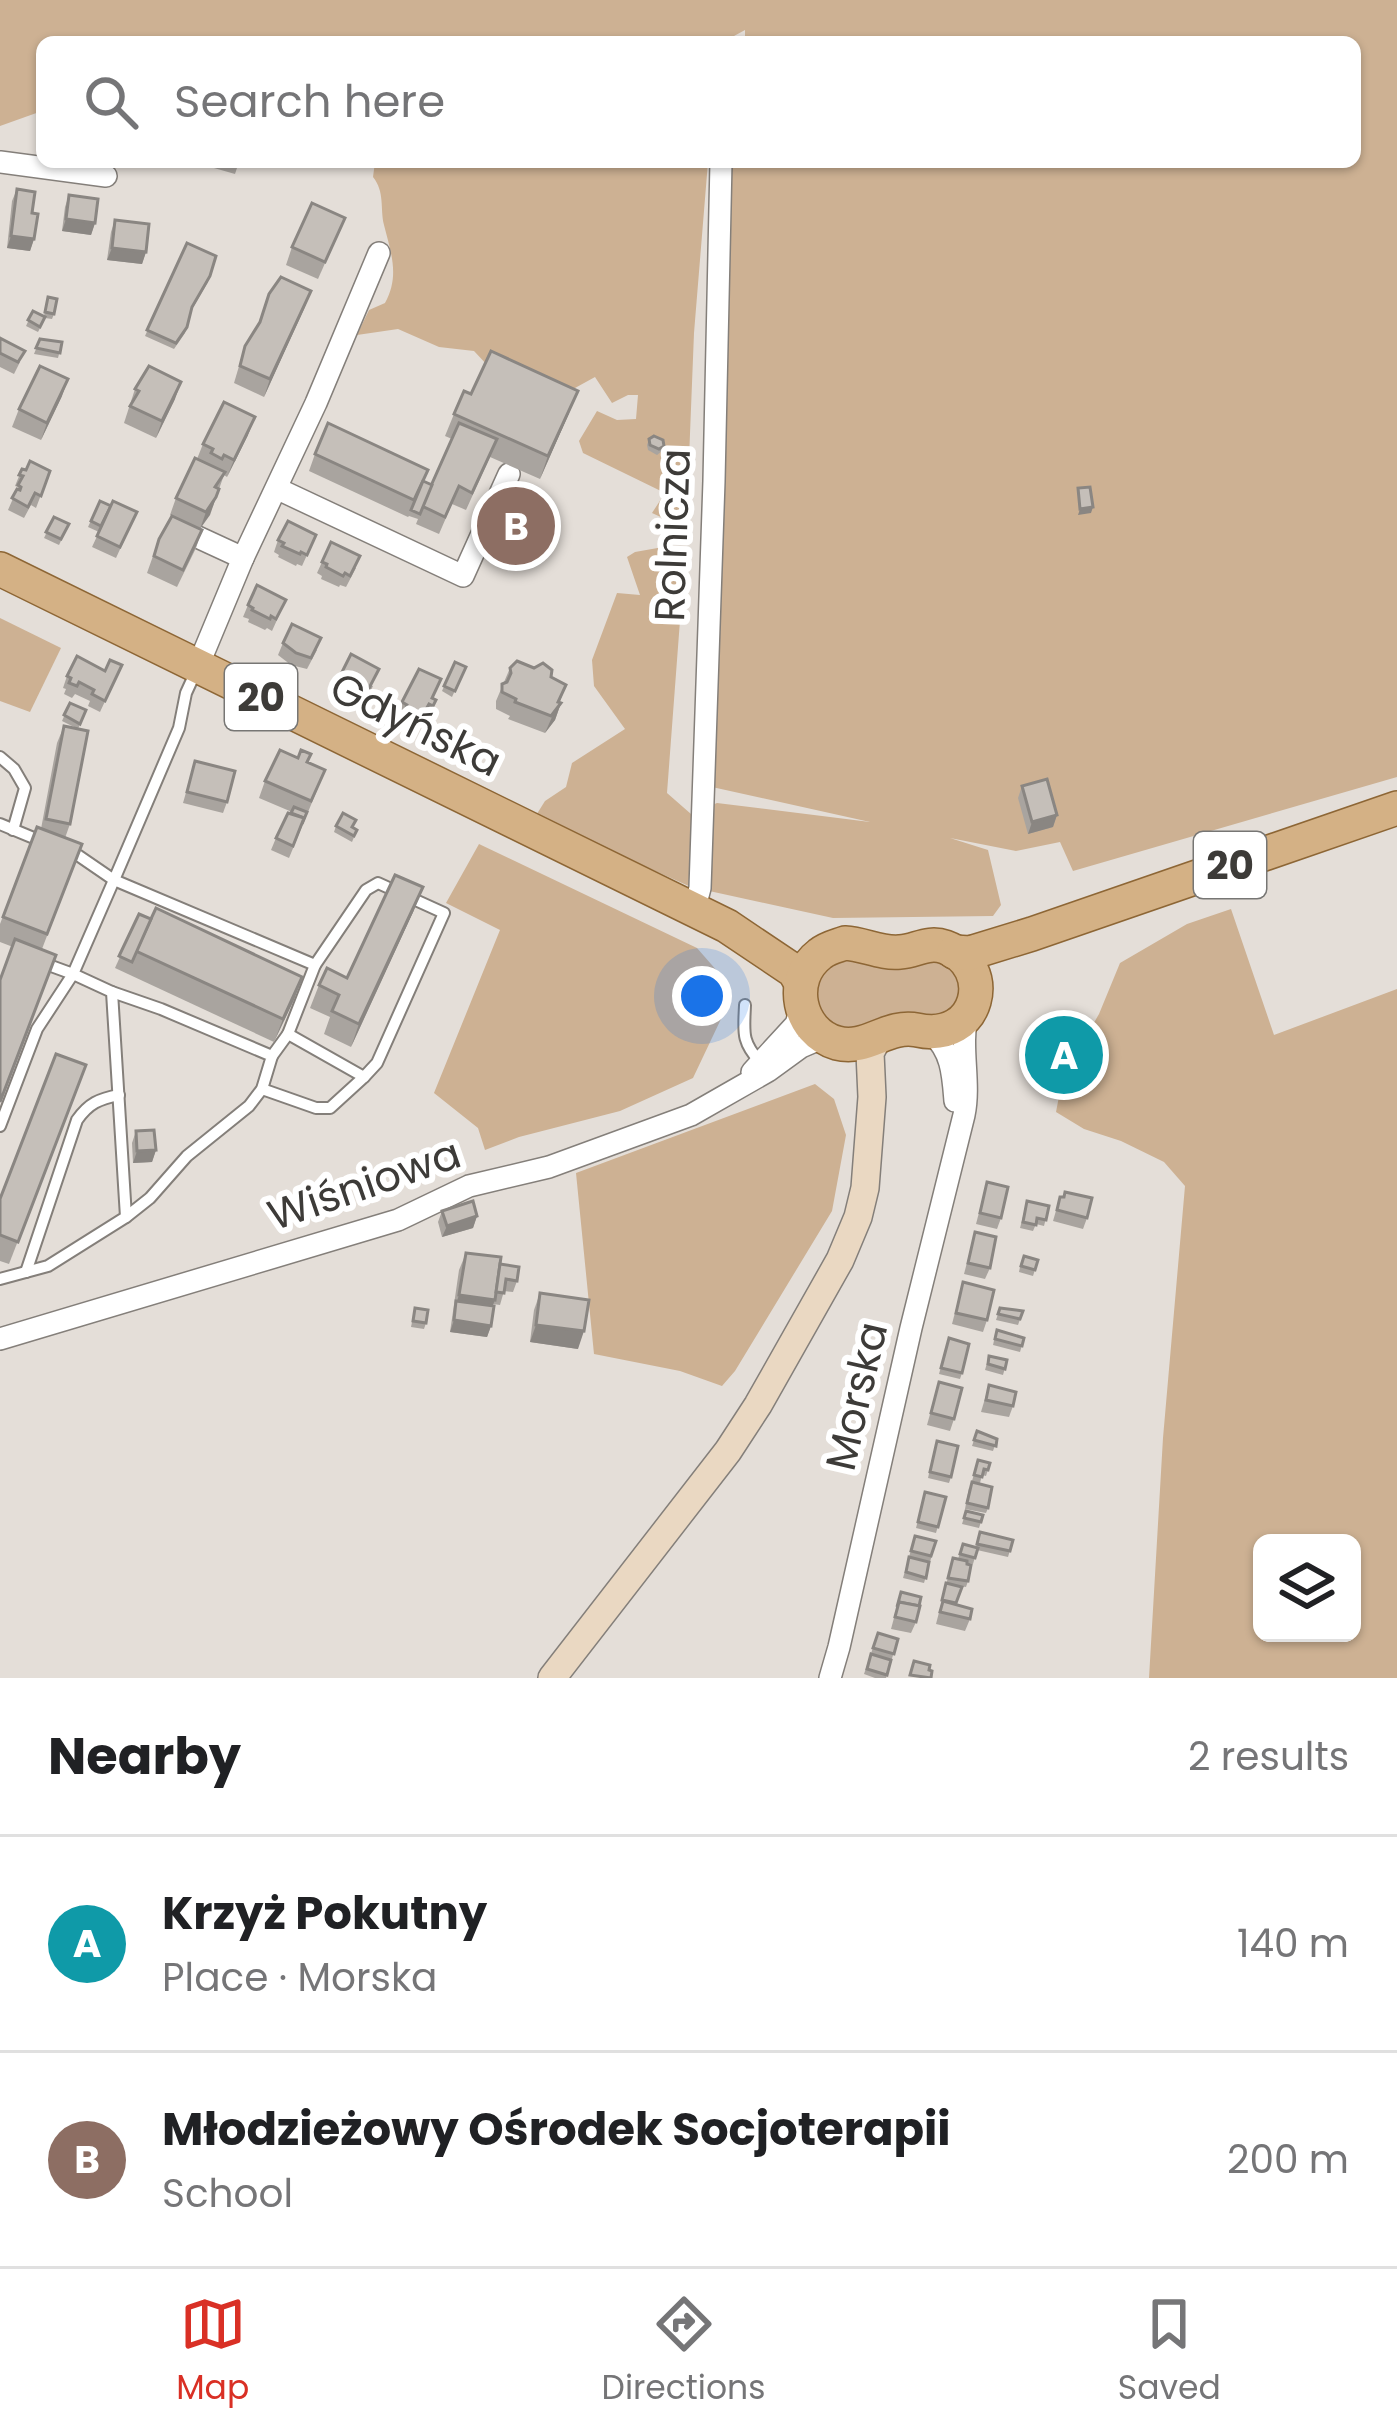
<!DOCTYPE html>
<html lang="en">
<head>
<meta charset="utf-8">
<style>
  :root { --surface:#fff; --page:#f2f2f2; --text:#202124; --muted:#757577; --line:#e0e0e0; --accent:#d93025 }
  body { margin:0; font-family:Poppins,sans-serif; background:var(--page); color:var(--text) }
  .controls { position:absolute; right:36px; bottom:36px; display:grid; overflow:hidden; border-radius:18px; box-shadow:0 3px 9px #0004 }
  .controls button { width:108px; height:108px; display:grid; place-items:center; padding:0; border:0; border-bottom:3px solid var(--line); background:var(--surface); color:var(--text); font:60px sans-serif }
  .you { position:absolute; left:702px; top:996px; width:42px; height:42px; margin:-30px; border:9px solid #fff; border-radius:50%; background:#1a73e8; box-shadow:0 0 0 18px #1a73e833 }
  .badge { display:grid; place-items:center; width:78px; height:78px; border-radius:50%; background:var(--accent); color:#fff; font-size:39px; font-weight:700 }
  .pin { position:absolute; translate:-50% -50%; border:6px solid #fff; box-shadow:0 3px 12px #0006 }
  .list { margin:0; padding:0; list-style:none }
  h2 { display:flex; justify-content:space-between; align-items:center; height:156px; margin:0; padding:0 48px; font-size:51px }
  h2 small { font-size:39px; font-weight:400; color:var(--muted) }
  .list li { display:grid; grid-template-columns:78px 1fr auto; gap:36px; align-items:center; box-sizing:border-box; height:216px; padding:0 48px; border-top:3px solid var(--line) }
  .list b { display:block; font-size:45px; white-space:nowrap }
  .list p { margin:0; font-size:39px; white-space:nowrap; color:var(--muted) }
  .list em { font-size:39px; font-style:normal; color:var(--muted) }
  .icon { flex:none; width:66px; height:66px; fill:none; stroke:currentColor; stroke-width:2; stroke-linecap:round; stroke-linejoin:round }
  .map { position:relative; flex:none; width:1397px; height:1678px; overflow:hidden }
  .search { position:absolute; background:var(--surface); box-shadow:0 3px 9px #0004; left:36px; right:36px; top:36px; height:132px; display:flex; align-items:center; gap:30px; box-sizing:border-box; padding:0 42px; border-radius:18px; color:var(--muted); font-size:45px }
  .sheet { height:588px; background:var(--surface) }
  nav { display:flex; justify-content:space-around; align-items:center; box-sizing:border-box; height:168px; border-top:3px solid var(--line); background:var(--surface); font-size:33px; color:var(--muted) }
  nav a { display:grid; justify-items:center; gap:6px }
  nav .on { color:var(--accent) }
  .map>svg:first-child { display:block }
</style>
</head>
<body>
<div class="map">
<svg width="1397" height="1678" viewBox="0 0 1397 1678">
  <rect width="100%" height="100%" fill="#e4ded8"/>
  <!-- green -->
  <g fill="#cdb193" fill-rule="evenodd">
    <polygon points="0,0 1397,0 1397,777 1073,871 1060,842 1016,851 950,838 988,850 1001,905 993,916 833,918 691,887 535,817 545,801 566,787 572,763 625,729 594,686 592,660 617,593 640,595 627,557 635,552 669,546 679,562 682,594 667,793 691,814 717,803 870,822 712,787 732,162 1355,162 1355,42 745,42 745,30 723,42 241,42 213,37 209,42 42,42 42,111 0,126"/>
    <path d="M375 162H708L694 333 687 509 678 525 652 513 665 493 583 453 579 441 597 411 617 420 636 419 638 395H628L612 403 595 377 575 388 566 402 489 367 474 351 439 347 398 329 357 335 369 310 385 303C400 276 391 253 384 225 380 208 385 192 373 177Z"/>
    <polygon points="0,618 61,648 30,712 0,701"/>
    <polygon points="479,844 697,948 718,972 721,1019 693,1078 620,1111 519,1137 485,1150 478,1128 434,1093 500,930 446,903"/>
    <path d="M1231 909 1274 1035 1397 989V1678H1149L1163 1438 1185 1186 1164 1162 1121 1141 1084 1129 1056 1112 1063 1076 1099 1014 1120 963 1187 924ZM1262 1543H1352V1633H1262Z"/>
    <polygon points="837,957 944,959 963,982 951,1016 839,1031 813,1004 818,973"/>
    <polygon points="815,1084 834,1099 846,1135 832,1211 735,1371 722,1386 680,1371 594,1354 576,1173"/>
  </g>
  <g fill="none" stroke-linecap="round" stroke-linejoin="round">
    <defs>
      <g id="lane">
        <polyline points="197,669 186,693 179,728 114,880 315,965 288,1034"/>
        <polyline points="0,757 14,769 25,788 13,830"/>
        <polyline points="0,824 41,841"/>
        <polyline points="315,965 366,890 378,883 444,913 377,1063 364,1077"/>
        <polyline points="112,992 161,1009 272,1056 262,1089 249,1106 187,1156 150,1198 126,1217"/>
        <path d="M745 1005C744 1032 741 1041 760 1062"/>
        <polyline points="262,1089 316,1108 330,1108 364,1077 288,1034 272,1056"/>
        <polyline points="0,1126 37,1029 73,974 43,963"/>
        <path d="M26 1272 77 1120C89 1103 99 1099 119 1095"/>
        <polyline points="0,1279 48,1266 126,1217 112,992 73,974 114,880 79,856 64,850"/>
      </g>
      <g id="street">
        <polyline points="0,162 106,176"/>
        <polyline points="278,489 463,576 509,474"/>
        <polyline points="178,528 243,558"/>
        <polyline points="198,666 243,558 316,403 379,253"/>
        <polyline points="694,911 700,888 714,481 721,162"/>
        <path d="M932 1034C952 1051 953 1076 955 1101"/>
        <polyline points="752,1072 796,1024 801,1008"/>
        <polyline points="0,1339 398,1220 469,1186 549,1167 691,1115 768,1071 801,1047 815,1041 830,1040"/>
        <path d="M830 1678 839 1647 911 1328 964 1115C971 1081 959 1046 968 1013"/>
      </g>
      <polyline id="secondary" points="552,1678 728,1451 758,1405 840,1260 858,1217 865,1188 872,1097 870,1053 879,1036"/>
      <g id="primary">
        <polyline points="0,569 727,926 794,971 801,983"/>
        <path d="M845 943C864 944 881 954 900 952 916 951 928 941 945 947 997 966 980 1044 917 1030 887 1024 867 1051 837 1043 798 1032 787 979 820 954 827 948 837 946 845 943Z"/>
        <polyline points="954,952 970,953 1032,934 1397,808"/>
      </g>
    </defs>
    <!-- lane casing -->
    <use href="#lane" stroke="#847f7a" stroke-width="14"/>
    <!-- street casing -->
    <use href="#street" stroke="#847f7a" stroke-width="24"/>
    <!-- secondary casing -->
    <use href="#secondary" stroke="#847f7a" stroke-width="30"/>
    <!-- primary casing -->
    <use href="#primary" stroke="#8d6635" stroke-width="36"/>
    <!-- lane -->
    <use href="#lane" stroke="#fff" stroke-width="10"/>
    <!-- street -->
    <use href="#street" stroke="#fff" stroke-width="21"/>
    <!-- secondary -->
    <use href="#secondary" stroke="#ead8c2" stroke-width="27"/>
    <!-- primary -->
    <use href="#primary" stroke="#d4b185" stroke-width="33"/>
  </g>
  <!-- wall -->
  <g fill="#a9a49f">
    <polygon points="193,162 239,162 235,174"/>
    <polygon points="17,189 32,213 34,239 30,251 7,248 12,201"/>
    <polygon points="69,195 95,223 91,235 62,231 65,207"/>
    <polygon points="345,218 318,279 286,265 292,247"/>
    <polygon points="115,220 146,252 142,264 107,260 111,232"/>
    <polygon points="187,243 208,282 191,311 185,333 174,349 145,336"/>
    <polygon points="311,291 264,397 234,383 245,346"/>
    <polygon points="48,297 54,314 52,319 45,318 38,332 26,326 33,311 44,316"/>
    <polygon points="0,338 20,362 14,374 0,367"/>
    <polygon points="40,339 62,342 58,358 34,354"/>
    <polygon points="135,389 175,399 156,438 124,423"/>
    <polygon points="471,394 569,413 540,479 490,457 466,510 452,504 439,534 416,524 418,519 409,516 408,517 309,471 315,454 423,481 432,485 452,439 445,436 454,414"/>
    <polygon points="62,396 41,440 12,427 19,409"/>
    <polygon points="248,435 227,477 224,475 213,506 200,529 202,530 196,548 177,587 147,573 159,539 172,516 170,515 176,498 197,459 203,444"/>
    <polygon points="649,439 664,446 662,451 657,455 648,450 647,445"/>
    <polygon points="22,469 50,471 36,508 31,505 24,518 8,510 18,487 15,486"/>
    <polygon points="100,501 111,506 137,512 116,558 92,547 99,532 88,527"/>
    <polygon points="54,517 69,524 59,545 44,538"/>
    <polygon points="316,535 302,566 297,564 296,566 278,557 279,555 274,552 278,540"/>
    <polygon points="322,562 356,568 346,587 340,585 339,587 321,579 322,576 317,573"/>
    <polygon points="286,600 272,631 267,628 265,630 248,622 249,619 243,617 248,605"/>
    <polygon points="283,643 317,650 307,669 291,665 278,655"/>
    <polygon points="455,662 466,667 452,697 442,691"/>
    <polygon points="122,665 100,712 88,706 90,701 75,694 72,698 64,694 66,689 63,688 67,676 105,671"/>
    <polygon points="510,668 551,677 561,703 555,720 545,733 508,719 510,716 496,709 496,701"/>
    <polygon points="339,678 373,686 361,710 332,695"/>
    <polygon points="433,698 436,700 429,717 425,716 420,725 415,722 413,725 402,720 403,717 398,714 402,702"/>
    <polygon points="70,703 86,710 78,729 70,824 65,838 82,844 42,949 13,947 0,942 0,924 37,827 41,829 57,743 64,726 76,728 62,721"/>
    <polygon points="311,754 308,763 318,788 289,858 271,850 276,838 292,812 259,798 265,781 298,758"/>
    <polygon points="195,761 227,802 223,813 183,803"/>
    <polygon points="1022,786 1057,815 1053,827 1028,834 1018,798"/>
    <polygon points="336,826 353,828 357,830 352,842 334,832"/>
    <polygon points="414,910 351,1047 324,1034 330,1017 310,1008 319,985 347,978"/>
    <polygon points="139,914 302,977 274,1042 115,968"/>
    <polygon points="86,1065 9,1264 0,1261 0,1199"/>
    <polygon points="136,1131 156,1150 152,1162 133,1163 132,1143"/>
    <polygon points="987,1182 1001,1218 997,1229 976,1224"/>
    <polygon points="1060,1197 1087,1218 1083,1229 1053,1221"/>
    <polygon points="1027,1201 1049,1206 1044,1226 1036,1224 1033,1231 1020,1228"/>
    <polygon points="442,1211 477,1216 473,1228 442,1237 438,1222"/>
    <polygon points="975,1232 990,1268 985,1279 964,1274"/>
    <polygon points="466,1253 500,1264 517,1281 513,1292 504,1291 500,1305 493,1304 491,1326 487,1337 450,1332 459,1270"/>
    <polygon points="1038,1260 1033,1276 1019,1272 1021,1262"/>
    <polygon points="963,1282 987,1320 983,1332 952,1324"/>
    <polygon points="540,1293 578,1349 530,1342 534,1310"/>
    <polygon points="415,1308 426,1323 424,1329 411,1327"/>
    <polygon points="1000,1308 1023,1311 1018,1325 996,1320"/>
    <polygon points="995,1336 1024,1338 1020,1352 993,1345"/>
    <polygon points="949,1338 962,1373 960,1379 939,1374"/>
    <polygon points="989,1356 1007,1360 1003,1375 985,1370"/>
    <polygon points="939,1382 954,1419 950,1431 927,1425"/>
    <polygon points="989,1385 1013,1406 1009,1417 981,1412"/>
    <polygon points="977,1431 997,1439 993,1451 972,1446"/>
    <polygon points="935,1447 951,1477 949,1483 928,1478"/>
    <polygon points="978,1460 990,1463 986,1476 982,1475 980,1483 972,1481"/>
    <polygon points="969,1488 988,1508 986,1513 965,1509"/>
    <polygon points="925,1492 946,1497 936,1533 916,1528"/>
    <polygon points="966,1511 983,1515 979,1528 962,1524"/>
    <polygon points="980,1532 1013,1540 1008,1557 977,1550 973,1564 967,1563 968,1581 966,1587 948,1584 956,1604 970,1619 965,1631 936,1624 953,1558 958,1559 963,1544 976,1547"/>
    <polygon points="915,1536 936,1541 924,1583 903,1578"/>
    <polygon points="901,1592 916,1622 911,1633 891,1629"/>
    <polygon points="878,1633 898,1639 886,1678 875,1678 864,1674"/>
  </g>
  <!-- shaded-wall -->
  <g fill="#8a8682">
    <polygon points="66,219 95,223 91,235 62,231"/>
    <polygon points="11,236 34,239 30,251 7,248"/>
    <polygon points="112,248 146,252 142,264 107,260"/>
    <polygon points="311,291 304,309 264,397 270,379"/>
    <polygon points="68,379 62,396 41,440 47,423"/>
    <polygon points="181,382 175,399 156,438 162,421"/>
    <polygon points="578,391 569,413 540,479 548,456"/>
    <polygon points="255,417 248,435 227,477 234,460"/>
    <polygon points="219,489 210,515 200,529 206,512"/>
    <polygon points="1093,507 1091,513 1078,515 1080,509"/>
    <polygon points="566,685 557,709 561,703 555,720 545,733"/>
    <polygon points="1057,815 1053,827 1028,834 1032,822"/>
    <polygon points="423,887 414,910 351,1047 359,1024"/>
    <polygon points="302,977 294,1000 274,1042 283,1019"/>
    <polygon points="156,1150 152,1162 133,1163 137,1151"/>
    <polygon points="477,1216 473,1228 442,1237 447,1226"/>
    <polygon points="459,1295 495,1300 488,1317 456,1304"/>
    <polygon points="454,1320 491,1326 487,1337 450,1332"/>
    <polygon points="536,1325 584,1331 578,1349 530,1342"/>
  </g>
  <!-- building -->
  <g fill="#c5bfb9" stroke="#8a8682" stroke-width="3">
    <polygon points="17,189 35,192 32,213 38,214 34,239 11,236"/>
    <polygon points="69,195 98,199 95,223 66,219"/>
    <polygon points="312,203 345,218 325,262 292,247"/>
    <polygon points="115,220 149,224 146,252 112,248"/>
    <polygon points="187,243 216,256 210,276 192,307 187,327 176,343 147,330"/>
    <polygon points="281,277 311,291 270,379 240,366 245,346 260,322 269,294"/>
    <polygon points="48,297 57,299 54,314 45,312"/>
    <polygon points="33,311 45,317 40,327 28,320"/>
    <polygon points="0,338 25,351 18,362 0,353"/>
    <polygon points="40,339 62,342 60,353 36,348"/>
    <polygon points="491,351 578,391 548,456 454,414 464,391 471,394"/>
    <polygon points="40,366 68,379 47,423 19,409"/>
    <polygon points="149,366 181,382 162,421 130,406 139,391 135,389"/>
    <polygon points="224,402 255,417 234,460 224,455 222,459 211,453 213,449 203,444"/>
    <polygon points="328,423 428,470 414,500 315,454"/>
    <polygon points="459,423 497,439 472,493 459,486 445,517 422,506"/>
    <polygon points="654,436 663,440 664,446 659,449 650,445 649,439"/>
    <polygon points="195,458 225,472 215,487 219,489 216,497 206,512 176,498"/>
    <polygon points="30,461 50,471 41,496 35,493 28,507 12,498 17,489 20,490 21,487 18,485 23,476 19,475 22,469 26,470"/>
    <polygon points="423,481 432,485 420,514 411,510"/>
    <polygon points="1090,487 1093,507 1080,509 1078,488"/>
    <polygon points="100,501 111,506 101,526 91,521"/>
    <polygon points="113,501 137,512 120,547 97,536"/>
    <polygon points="172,516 202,530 183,570 154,556 159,539"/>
    <polygon points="54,517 69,524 61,539 46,532"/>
    <polygon points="288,521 316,535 307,555 301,552 300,554 282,546 284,543 278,540"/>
    <polygon points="331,542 360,556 350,576 345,573 343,576 326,567 327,564 322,562"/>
    <polygon points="257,585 286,600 276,619 271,616 270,619 252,610 253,608 248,605"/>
    <polygon points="292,624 321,638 311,658 296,653 283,643"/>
    <polygon points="351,654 379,669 367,692 339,678"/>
    <polygon points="77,656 105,671 110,660 122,665 105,701 92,694 94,690 79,682 77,686 69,683 71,678 67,676"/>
    <polygon points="517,661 534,668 543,663 552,670 551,677 566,685 558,702 561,703 551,716 515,702 516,699 502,692 502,684 507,682 511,673 510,668"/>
    <polygon points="455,662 466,667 455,691 444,686"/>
    <polygon points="419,669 441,679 432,698 436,700 433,706 429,704 424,713 419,711 418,714 406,708 407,705 402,702"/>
    <polygon points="70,703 86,710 80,724 64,715"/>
    <polygon points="64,726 88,731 70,824 46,819"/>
    <polygon points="280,750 298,758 301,750 311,754 307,762 325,770 311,801 265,781"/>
    <polygon points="195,761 235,771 227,802 187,792"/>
    <polygon points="1047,779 1057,815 1032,822 1022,786"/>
    <polygon points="294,807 307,812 302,824 304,818 291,813"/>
    <polygon points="288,813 304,818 293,846 276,838"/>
    <polygon points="343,813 356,820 352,827 357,830 354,836 336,826"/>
    <polygon points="37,827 82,844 47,934 3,917"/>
    <polygon points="395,875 423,887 359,1024 332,1011 339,995 319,985 327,968 347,978"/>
    <polygon points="156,908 302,977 283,1019 136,951"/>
    <polygon points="139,914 151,919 132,962 119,956"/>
    <polygon points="15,939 56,955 0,1102 0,980"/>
    <polygon points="56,1054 86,1065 18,1242 0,1235 0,1199"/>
    <polygon points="154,1130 156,1150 137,1151 136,1131"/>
    <polygon points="987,1182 1008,1187 1001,1218 980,1213"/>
    <polygon points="1065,1192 1092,1198 1087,1218 1057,1210 1060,1197 1064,1197"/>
    <polygon points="473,1201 477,1216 447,1226 442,1211"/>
    <polygon points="1027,1201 1049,1206 1046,1220 1037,1218 1036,1225 1023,1222"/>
    <polygon points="975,1232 996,1237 990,1268 968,1263"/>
    <polygon points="466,1253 501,1257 495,1300 459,1295"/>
    <polygon points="1024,1256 1038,1260 1035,1270 1021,1266"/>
    <polygon points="500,1264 519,1267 517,1281 506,1279 504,1293 496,1292"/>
    <polygon points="963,1282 994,1290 987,1320 956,1313"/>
    <polygon points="540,1293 589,1300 584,1331 536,1325"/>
    <polygon points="456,1301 494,1306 491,1326 454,1320"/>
    <polygon points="415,1308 428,1310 426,1323 413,1321"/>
    <polygon points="1000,1308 1023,1311 1020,1319 998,1314"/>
    <polygon points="997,1330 1024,1338 1022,1346 995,1339"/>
    <polygon points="949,1338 969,1344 962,1373 941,1368"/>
    <polygon points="989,1356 1007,1360 1005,1369 988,1364"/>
    <polygon points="939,1382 962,1388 954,1419 931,1413"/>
    <polygon points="989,1385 1016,1392 1013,1406 986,1400"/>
    <polygon points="977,1431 997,1439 996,1446 974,1440"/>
    <polygon points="937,1441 958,1446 951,1477 930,1472"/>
    <polygon points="978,1460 990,1463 988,1470 984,1469 982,1477 974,1475"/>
    <polygon points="972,1482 992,1487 988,1508 967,1503"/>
    <polygon points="925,1492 946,1497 938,1527 918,1522"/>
    <polygon points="966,1511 983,1515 981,1522 964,1518"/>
    <polygon points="980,1532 1013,1540 1010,1551 977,1544"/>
    <polygon points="915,1536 936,1541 931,1556 911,1551"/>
    <polygon points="963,1544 978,1548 975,1558 960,1554"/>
    <polygon points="909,1557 929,1562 926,1578 906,1572"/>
    <polygon points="953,1558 967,1561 967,1564 971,1565 968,1581 948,1578"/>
    <polygon points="946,1583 962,1587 956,1603 942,1600"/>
    <polygon points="901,1592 921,1597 919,1606 899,1602 897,1607"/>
    <polygon points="943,1601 972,1609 970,1619 940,1612"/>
    <polygon points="899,1602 920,1606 916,1622 895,1617"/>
    <polygon points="878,1633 898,1639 894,1654 873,1648"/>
    <polygon points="871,1654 891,1660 887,1675 867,1669"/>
    <polygon points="914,1661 930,1665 929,1670 932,1671 931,1678 910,1675"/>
  </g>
  <g text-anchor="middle" stroke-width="12" stroke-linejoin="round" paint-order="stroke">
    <!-- shield labels -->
    <g fill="#fff" stroke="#777674" stroke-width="3">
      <rect x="225" y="664" width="72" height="66" rx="9"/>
      <rect x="1194" y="832" width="72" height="66" rx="9"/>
    </g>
    <g font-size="39" font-weight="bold" fill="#3d3b38">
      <text x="261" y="711">20</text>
      <text x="1230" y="879">20</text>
    </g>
    <!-- street labels -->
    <g font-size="42" fill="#3d3b38" stroke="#fff">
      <text transform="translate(672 535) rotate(-88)" y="15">Rolnicza</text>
      <text transform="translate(416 724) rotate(26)" y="15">Gdyńska</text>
      <text transform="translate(364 1184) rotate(-19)" y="15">Wiśniowa</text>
      <text transform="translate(856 1396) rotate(-77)" y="15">Morska</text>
    </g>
  </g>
</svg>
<div class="controls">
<button><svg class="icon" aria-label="layers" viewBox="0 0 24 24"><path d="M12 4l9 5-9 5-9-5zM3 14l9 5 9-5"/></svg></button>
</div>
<div class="you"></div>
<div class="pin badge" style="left:1064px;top:1055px;background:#0f9aa8">A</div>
<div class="pin badge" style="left:516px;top:526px;background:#8d6e63">B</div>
<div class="search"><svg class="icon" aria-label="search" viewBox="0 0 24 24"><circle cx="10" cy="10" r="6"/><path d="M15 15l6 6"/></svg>Search here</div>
</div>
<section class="sheet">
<h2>Nearby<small>2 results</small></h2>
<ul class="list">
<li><span class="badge" style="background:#0f9aa8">A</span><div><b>Krzyż Pokutny</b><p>Place · Morska</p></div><em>140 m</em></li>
<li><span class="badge" style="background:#8d6e63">B</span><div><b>Młodzieżowy Ośrodek Socjoterapii</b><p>School</p></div><em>200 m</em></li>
</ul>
</section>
<nav>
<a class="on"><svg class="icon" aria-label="map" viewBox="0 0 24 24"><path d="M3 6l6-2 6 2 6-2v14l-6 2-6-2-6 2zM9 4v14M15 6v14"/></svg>Map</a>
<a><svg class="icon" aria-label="directions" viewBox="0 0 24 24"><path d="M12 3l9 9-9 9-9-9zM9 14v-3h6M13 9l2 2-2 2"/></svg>Directions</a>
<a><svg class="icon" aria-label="saved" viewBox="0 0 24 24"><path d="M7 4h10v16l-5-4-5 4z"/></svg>Saved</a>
</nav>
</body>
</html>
